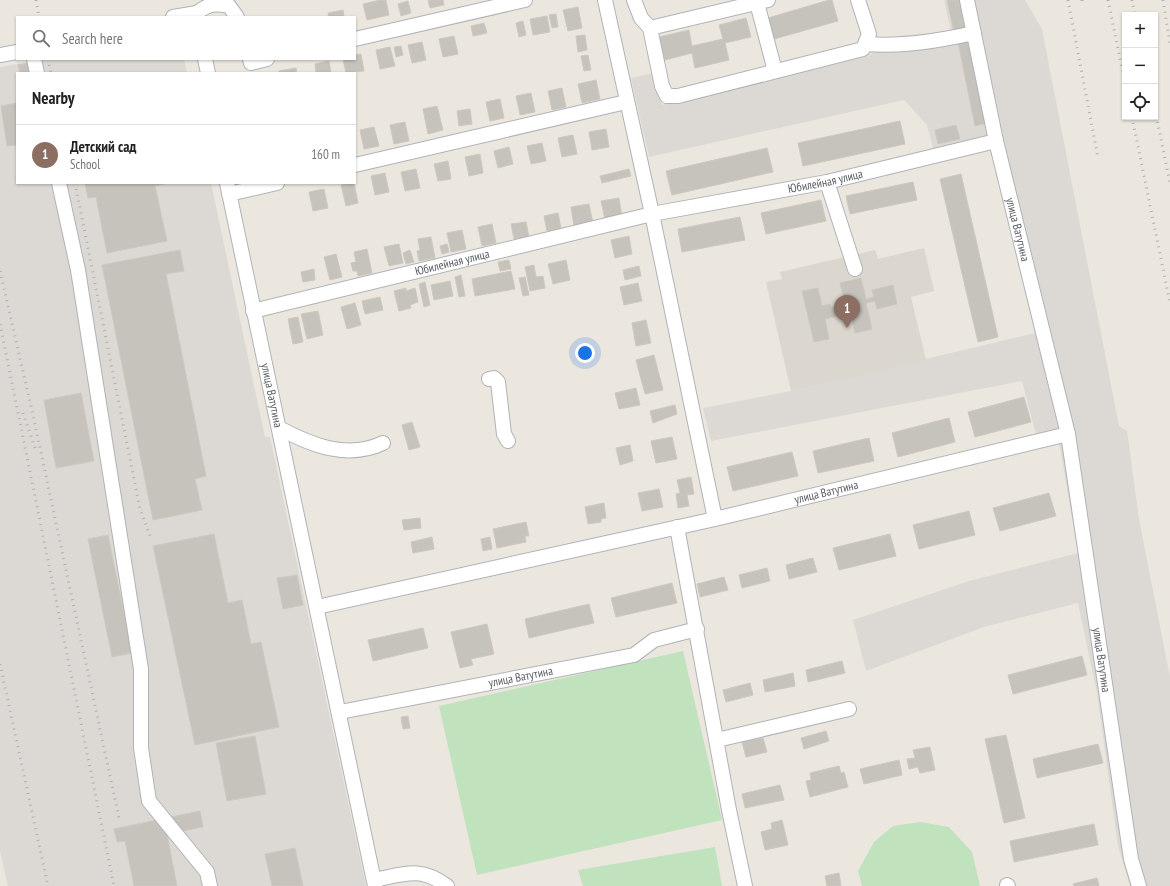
<!DOCTYPE html>
<meta charset="utf-8">
<style>
body{margin:0;font-family:"PT Sans Narrow",sans-serif;background:#f2f2f2;color:#222}
.controls{position:absolute;right:12px;top:12px;display:grid;overflow:hidden;border-radius:0px;box-shadow:0 1px 3px #0004}
.controls button{width:36px;height:36px;display:grid;place-items:center;padding:0;border:0;border-bottom:1px solid #e0e0e0;background:#fff;color:#222;font:20px sans-serif}
.you{position:absolute;left:585px;top:353px;width:14px;height:14px;margin:-10px;border:3px solid #fff;border-radius:50%;background:#1a73e8;box-shadow:0 0 0 6px #1a73e833}
.badge{display:grid;place-items:center;width:26px;height:26px;border-radius:50%;background:#e22f32;color:#fff;font-size:13px;font-weight:700}
.pin{position:absolute;translate:-50% -33px;filter:drop-shadow(0 1px 2px #0008)}
.pin::after{content:'';position:absolute;top:21px;width:14px;height:12px;background:inherit;clip-path:polygon(0 0,100% 0,50% 100%)}
.list{margin:0;padding:0;list-style:none}
h2{display:flex;justify-content:space-between;align-items:center;height:52px;margin:0;padding:0 16px;font-size:17px}
h2 small{font-size:13px;font-weight:400;color:#767676}
.list li{display:grid;grid-template-columns:26px 1fr auto;gap:12px;align-items:center;box-sizing:border-box;height:60px;padding:0 16px;border-top:1px solid #e0e0e0}
.list b{display:block;font-size:15px;white-space:nowrap}
.list p{margin:0;font-size:13px;white-space:nowrap;color:#767676}
.list em{font-size:13px;font-style:normal;color:#767676}
.icon{flex:none;width:22px;height:22px;fill:none;stroke:currentColor;stroke-width:2;stroke-linecap:round;stroke-linejoin:round}
.map{position:relative;flex:none;width:1170px;height:886px;overflow:hidden}
.search{position:absolute;background:#fff;box-shadow:0 1px 3px #0004;left:16px;top:16px;width:340px;height:44px;display:flex;align-items:center;gap:10px;box-sizing:border-box;padding:0 14px;border-radius:0px;color:#767676;font-size:15px}
.panel{position:absolute;background:#fff;box-shadow:0 1px 3px #0004;left:16px;top:72px;width:340px;height:112px;border-radius:0px}
.map>svg:first-child{display:block}
</style>
<div class="map">
<svg width="1170" height="886" viewBox="0 0 1170 886">
<rect width="100%" height="100%" fill="#ebe7df"/>
<path fill="#dcd9d4" d="M944 0H1025L1042 29 1119 426 1127 431 1139 519 1170 677V886H1130L1118 846 1097 693 1078 603 984 627 866 671 853 620 969 581 1078 553 1059 442 1039 446 1022 381 711 441 703 408 791 391 1035 333 990 139 934 152 927 125 904 100 649 157 631 78 653 73 662 105 870 56 880 38 951 31Z
M45 59H184L187 73H17V183H211L265 437H270L366 886H8L0 851V67Z"/>
<path fill="#dbd6ce" d="M924 248 934 291 911 297 926 360 791 391 766 282 782 279 780 272 875 250 878 259Z"/>
<path fill="#c0e2bc" d="M683 651 722 820 477 875 439 706Z
M920 822 949 827 972 852 980 886H862L858 871 874 842 893 826Z
M715 847 722 886H583L578 870Z"/>
<path fill="#c6c2bc" stroke="#cfc8be" d="M380 0H386L389 15 367 20 363 4Z
M428 0H443L444 5 430 8Z
M829 0H832L838 21 774 39 768 18Z
M947 0H962L969 32 955 36Z
M408 1 411 13 401 16 398 4Z
M578 7 582 28 568 31 563 10Z
M343 10 344 17H329L328 13Z
M556 14 558 27 552 28 549 15Z
M547 16 550 32 533 35 530 19Z
M746 18 751 37 725 43 729 60 695 68 692 53 665 60 659 37 689 30 692 46 723 39 719 25Z
M523 21 526 35 519 37 516 23Z
M484 23 487 33 473 36 471 26Z
M585 35 587 50 578 52 576 36Z
M454 36 458 54 443 57 439 39Z
M970 40 987 123 975 126 958 42Z
M422 42 426 60 412 63 408 45Z
M401 46 403 55 396 57 394 47Z
M390 47 395 66 380 69 376 50Z
M361 54 364 71 346 73 343 59H355V55Z
M588 55 591 70 584 71 581 56Z
M329 61 331 73H316L315 64Z
M30 63 33 73H20L18 65Z
M296 68 297 73H279V71Z
M596 80 600 99 582 103 578 84Z
M562 88 566 107 552 110 548 91Z
M531 93 535 112 520 115 516 96Z
M500 99 504 118 490 121 486 102Z
M17 103V145L7 146 1 106Z
M437 106 443 130 428 134 423 109Z
M470 109 472 124 459 126 457 111Z
M900 121 905 144 803 166 798 143Z
M405 122 409 141 394 144 390 125Z
M956 125 960 139 938 144 935 130Z
M374 127 379 146 364 149 360 130Z
M606 129 609 147 592 150 589 132Z
M573 135 577 154 562 157 558 138Z
M542 143 546 161 531 164 527 146Z
M509 147 513 164 498 168 494 151Z
M767 148 773 172 672 195 666 171Z
M480 154 483 173 469 176 465 157Z
M448 161 451 179 438 181 434 164Z
M416 169 420 188 405 191 401 172Z
M629 169 631 176 602 183 600 176Z
M385 173 389 192 375 195 371 176Z
M961 174 998 337 978 342 940 179Z
M913 182 917 200 850 214 846 196Z
M85 183H168L155 186 167 241 107 253 96 197 88 198Z
M354 183 358 203 346 206 341 185Z
M324 189 328 208 313 211 309 192Z
M619 198 622 217 605 220 601 201Z
M821 200 826 221 766 234 761 213Z
M589 204 593 223 574 226 571 207Z
M558 213 561 228 547 231 544 216Z
M740 217 745 240 682 252 678 229Z
M526 222 529 237 514 239 511 224Z
M492 224 496 243 482 246 478 227Z
M462 230 466 249 451 252 447 233Z
M629 236 632 254 615 258 611 240Z
M431 237 435 258 419 261 417 251 420 250 418 239Z
M399 244 403 263 389 266 384 247Z
M447 244 449 252 442 254 440 246Z
M367 249 372 273 358 276 357 271H353L351 263 356 262 354 252Z
M180 250 184 271 166 274 206 476 195 479 202 510 153 520 102 265Z
M410 250 414 262 406 264 403 253Z
M336 254 342 277 330 280 324 257Z
M509 260 511 269 500 271 498 262Z
M566 260 570 280 553 284 548 264Z
M534 265 536 277 543 276 545 288 530 291 525 267Z
M639 266 641 276 625 280 623 270Z
M314 269 315 280 303 282 301 272Z
M511 271 515 289 475 296 472 279Z
M461 275 465 296 459 297 455 277Z
M525 277 529 295 523 296 519 278Z
M861 278 866 299 874 297 872 290 893 285 897 304 877 309 875 301 866 303 872 329 855 333 850 313 825 319 829 339 814 342 802 291 818 288 822 306 830 304 831 307 845 304 840 283Z
M450 281 453 296 434 300 431 285Z
M425 282 430 305 424 307 419 284Z
M638 283 642 301 624 305 620 287Z
M406 288V291L415 288 418 302 410 305 411 308 399 311 394 291Z
M380 297 383 310 365 314 362 301Z
M355 303 361 325 347 329 341 307Z
M318 311 323 335 307 339 301 314Z
M298 317 303 342 293 344 288 319Z
M646 320 651 343 636 346 632 323Z
M654 355 663 390 645 394 636 360Z
M636 388 640 405 619 409 615 393Z
M81 393 94 461 56 468 44 400Z
M1024 397 1031 422 975 437 968 412Z
M675 405 677 414 653 423 650 411Z
M949 418 955 442 898 457 892 433Z
M412 422 420 447 409 450 402 425Z
M672 437 677 459 656 463 651 441Z
M869 438 874 461 818 473 813 451Z
M630 445 633 461 620 465 616 448Z
M792 452 798 476 733 491 727 467Z
M691 477 694 494 687 495 689 506 678 508 676 494 680 493 677 480Z
M659 489 663 507 642 511 638 493Z
M1049 493 1056 516 1000 531 993 508Z
M604 503 606 518 601 519V522L588 524 585 507Z
M969 511 975 535 919 549 913 525Z
M420 518 421 528 404 530 402 520Z
M526 522 529 536H525L526 542 497 548 493 529Z
M214 534 228 603 242 600 251 644 261 642 279 727 195 745 153 546Z
M890 534 896 556 839 570 833 548Z
M108 535 132 653 112 657 88 539Z
M432 537 434 549 413 553 411 542Z
M490 537 492 549 483 551 481 539Z
M813 558 817 572 789 579 786 565Z
M767 568 770 581 742 588 739 575Z
M297 575 303 605 283 609 277 578Z
M724 577 728 590 700 597 697 584Z
M672 583 677 603 616 617 611 598Z
M589 604 594 623 529 638 525 619Z
M487 624 494 654 471 659 473 665 460 668 451 632Z
M423 628 428 648 373 661 368 640Z
M1082 656 1087 675 1013 694 1008 675Z
M842 661 845 673 808 682 806 670Z
M793 673 795 686 765 692 763 680Z
M750 683 753 695 726 702 723 690Z
M408 716 410 728 403 729 401 717Z
M826 731 829 741 804 749 801 738Z
M1006 735 1025 818 1004 823 985 739Z
M255 736 266 794 227 801 216 743Z
M763 738 767 752 746 757 742 742Z
M1098 744 1103 763 1037 778 1033 759Z
M930 747 935 770 920 773 918 767 909 769 907 759 915 758 913 750Z
M899 760 902 775 864 784 860 769Z
M839 766 841 773 844 772 848 787 810 797 806 781 811 780 810 773Z
M780 785 784 800 745 808 742 794Z
M200 811 203 827 167 834 177 886H134L125 841 117 842 114 829Z
M782 820 788 845 765 850 761 832 772 829 771 823Z
M1094 824 1098 845 1014 862 1010 841Z
M295 848 303 886H272L265 854Z
M839 873 841 886H827L825 876Z
M1097 878 1099 886H1074L1073 884Z"/>
<g fill="none" stroke-linecap="round" stroke-linejoin="round">
<g stroke="#b0b3b7" stroke-width="16">
<g id="minor">
<path d="M605 0 652 214 715 519"/>
<path d="M634 0 641 18 650 28 662 86 667 96H678L863 49 869 34 858 0"/>
<path id="s1" d="M967 0 996 141 1068 434 1131 859 1139 886"/>
<path d="M757 3 775 71"/>
<path d="M197 13C208 4 215 3 229 6L237 17"/>
<path d="M173 17 197 13"/>
<path d="M650 28 768 0"/>
<path d="M355 39 525 0"/>
<path d="M866 44C902 47 938 41 974 33"/>
<path d="M0 55 17 52"/>
<path d="M34 59 37 73"/>
<path d="M205 59 208 73"/>
<path d="M250 59 251 63 267 59"/>
<path d="M355 165 626 102"/>
<path d="M827 182 855 269"/>
<path d="M59 183 78 270 141 669V748L149 801 207 872 210 886"/>
<path id="s2" d="M227 183 375 886"/>
<path d="M229 194 277 183"/>
<path id="s3" d="M253 311 652 214 827 182 996 141"/>
<path d="M489 379 494 378 498 382 504 434 508 441"/>
<path d="M279 428C311 445 347 460 383 443"/>
<path d="M677 527 729 810 745 886"/>
<path id="s4" d="M317 607 715 519 1068 434"/>
<path id="s5" d="M340 712 634 655 654 640 697 629"/>
<path d="M717 740 849 709"/>
<path d="M374 880C405 874 420 866 447 886"/>
<path d="M1007 885 1008 886"/>
</g>
</g>
<use href="#minor" stroke="#fff" stroke-width="14"/>
<path stroke="#afb0b0" stroke-width="3" stroke-dasharray="1 5" stroke-linecap="butt" d="M36 0 39 17
M1068 0 1098 158
M1082 0V2
M1108 0 1125 83
M1132 0 1135 15
M1163 0 1170 44
M48 59 51 73
M1155 110 1170 183
M1132 117 1170 303
M75 183 140 509 150 536
M0 271 33 415 119 818
M0 324 114 886
M23 413 36 451
M0 664 48 886"/>
</g>
<g text-anchor="middle" stroke-width="3" stroke-linejoin="round" paint-order="stroke">
<g font-size="12" fill="#585d60" stroke="#fff">
<text dy="4" stroke="none"><textPath href="#s3" startOffset="587">Юбилейная улица</textPath></text>
<text dy="4" stroke="none"><textPath href="#s1" startOffset="235">улица Ватутина</textPath></text>
<text dy="4" stroke="none"><textPath href="#s3" startOffset="205">Юбилейная улица</textPath></text>
<text dy="4" stroke="none"><textPath href="#s2" startOffset="217">улица Ватутина</textPath></text>
<text dy="4" stroke="none"><textPath href="#s4" startOffset="522">улица Ватутина</textPath></text>
<text dy="4" stroke="none"><textPath href="#s1" startOffset="674">улица Ватутина</textPath></text>
<text dy="4" stroke="none"><textPath href="#s5" startOffset="184">улица Ватутина</textPath></text>
</g>
</g>
</svg>
<div class="controls">
<button>+</button>
<button>−</button>
<button><svg class="icon" aria-label="locate" viewBox="0 0 24 24"><circle cx="12" cy="12" r="6"/><path d="M12 2v4M12 18v4M2 12h4M18 12h4"/></svg></button>
</div>
<div class="you"></div>
<div class="pin badge" style="left:847px;top:328px;background:#8d6e63">1</div>
<div class="search"><svg class="icon" aria-label="search" viewBox="0 0 24 24"><circle cx="10" cy="10" r="6"/><path d="M15 15l6 6"/></svg>Search here</div>
<section class="panel">
<h2>Nearby<small></small></h2>
<ul class="list">
<li><span class="badge" style="background:#8d6e63">1</span><div><b>Детский сад</b><p>School</p></div><em>160 m</em></li>
</ul>
</section>
</div>
